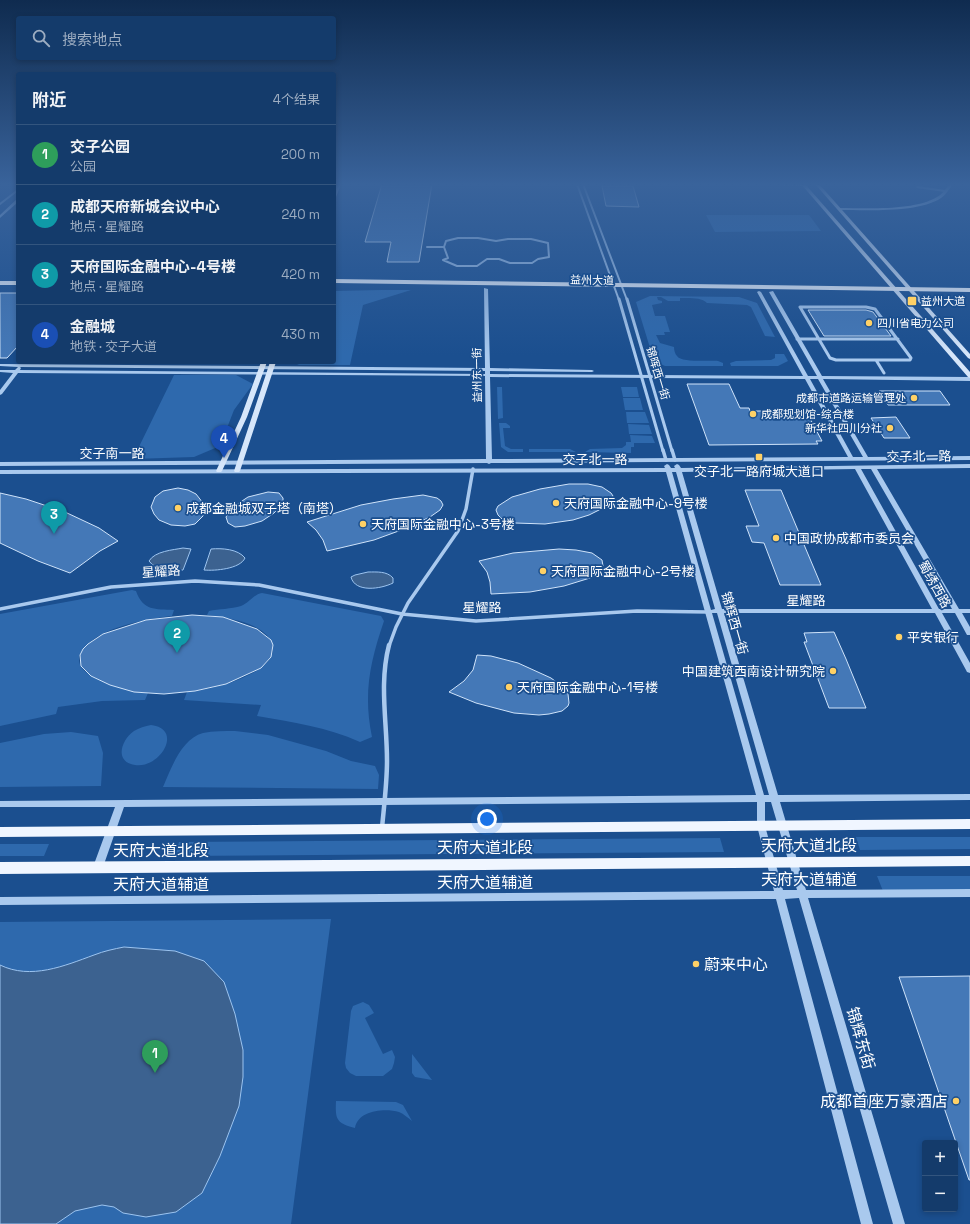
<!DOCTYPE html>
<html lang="zh">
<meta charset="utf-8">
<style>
body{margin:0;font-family:"Space Grotesk","Noto Sans SC",sans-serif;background:#214673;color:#f1f3f6}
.controls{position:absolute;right:12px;bottom:12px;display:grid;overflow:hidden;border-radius:4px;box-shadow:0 2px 6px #0003}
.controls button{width:36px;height:36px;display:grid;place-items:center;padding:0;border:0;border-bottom:1px solid #33557e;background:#143b6b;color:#f1f3f6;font:20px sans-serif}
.you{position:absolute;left:487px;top:819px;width:14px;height:14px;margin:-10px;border:3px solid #fff;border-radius:50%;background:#1a73e8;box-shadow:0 0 0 6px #1a73e833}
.badge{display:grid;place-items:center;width:26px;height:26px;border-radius:50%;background:#8c9099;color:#fff;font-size:13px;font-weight:700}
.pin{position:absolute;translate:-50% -33px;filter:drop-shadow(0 1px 2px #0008)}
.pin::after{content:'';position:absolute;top:21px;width:14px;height:12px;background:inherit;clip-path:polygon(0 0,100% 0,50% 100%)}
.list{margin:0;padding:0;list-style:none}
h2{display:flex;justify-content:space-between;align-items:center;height:52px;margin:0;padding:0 16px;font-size:17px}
h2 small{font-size:13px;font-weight:400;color:#9dadc1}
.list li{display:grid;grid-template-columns:26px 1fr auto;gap:12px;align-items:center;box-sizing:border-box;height:60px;padding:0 16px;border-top:1px solid #33557e}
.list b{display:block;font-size:15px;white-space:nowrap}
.list p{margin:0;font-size:13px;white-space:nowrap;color:#9dadc1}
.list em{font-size:13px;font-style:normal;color:#9dadc1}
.icon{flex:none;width:22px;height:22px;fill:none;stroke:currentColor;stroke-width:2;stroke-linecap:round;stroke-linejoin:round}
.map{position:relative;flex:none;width:970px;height:1224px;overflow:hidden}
.search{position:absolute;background:#143b6b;box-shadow:0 2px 6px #0003;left:16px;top:16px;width:320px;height:44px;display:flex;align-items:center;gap:10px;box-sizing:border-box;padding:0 14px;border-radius:4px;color:#9dadc1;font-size:15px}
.panel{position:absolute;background:#143b6b;box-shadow:0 2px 6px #0003;left:16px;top:72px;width:320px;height:292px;border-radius:4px}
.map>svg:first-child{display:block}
</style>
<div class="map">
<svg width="970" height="1224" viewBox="0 0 970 1224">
<rect width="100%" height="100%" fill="#1b4f8f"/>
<path fill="#2e69ad" d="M706 215H809L821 231 715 232Z
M381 290H411L363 305 350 365H299L293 362H334V291Z
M650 296 739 297 757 303 775 337 765 336 751 307 747 305 707 303C701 297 689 298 680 298V301H668L661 297H657L658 300 662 301V303L652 305 655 316H665L670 332H664L665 335H656L660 343 674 347C674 350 675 354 677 356 681 363 710 360 718 361L723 363V366H665L654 361 636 302Z
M775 354H784L788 361 778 366H731L730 363 736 361 771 360 775 358Z
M174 375H236L253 384 234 410 220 446 194 457 133 459Z
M497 387H502L503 418 498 419Z
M621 387H637L639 397H623Z
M623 398H640L643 410H625Z
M626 412H645L649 423H627Z
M499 423H506L510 426V428H503L505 446 511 449H523V452H508L501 447Z
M628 424 649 425 652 434H629Z
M630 435 652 436 655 443H634V447H631V453L585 452 590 449 622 448 626 445V442H631Z
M529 449H570L576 452H529Z
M132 590 136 591C143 611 155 609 174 610L172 616C147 619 108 626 89 643 52 675 128 691 148 693L145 700 102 701 58 707 56 714 0 726V614Z
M262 593 381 616 384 621C370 662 363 694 372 737L360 742C327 727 292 722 257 716L261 705 184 700 187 692C210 690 259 678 271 657 273 653 273 649 273 645 264 622 228 618 207 615L209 611C219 609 231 609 241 606 249 603 254 594 262 593Z
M151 725C184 729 160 769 135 765 114 762 121 740 134 731 139 728 145 726 151 725Z
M235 731 268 735 326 751 351 761 375 766 379 775 378 789 163 787C171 769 181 739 203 733 213 731 225 731 235 731Z
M71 732 98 736 103 753 101 786 0 787V743L44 734Z
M856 837H970V849L860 850Z
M720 838 724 852 175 856 179 842Z
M0 844H49L44 856H0Z
M877 876H970V891H883Z
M331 919 291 1224H0V922Z
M363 1002 369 1005 374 1013 365 1018 383 1054 392 1050 395 1057 394 1063 392 1069 383 1076H356L350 1073 346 1068 345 1063 351 1011 353 1006Z
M412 1054 432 1080 415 1077 412 1073Z
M336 1101 396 1102 403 1105 412 1121C408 1118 404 1114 399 1112 385 1108 358 1110 355 1128 337 1123 335 1120 336 1101Z"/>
<path fill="#3c6290" stroke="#9cc4f0" d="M183 548 191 549 183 570C173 571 156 571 149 561 155 551 173 550 183 548Z
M211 549C222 548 238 549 245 558 240 569 215 571 204 570Z
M368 572C377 572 387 571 393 578V583C381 589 355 593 351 577L355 575Z
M124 947 175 951 204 961 224 982 235 1014 243 1050V1077L239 1106 220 1156 202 1193 176 1212 146 1217 123 1213 114 1207 102 1205 75 1211 56 1224H0V965C31 980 64 966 94 955 104 951 114 949 124 947Z"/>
<path fill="#4478b7" stroke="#cfe3fa" d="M382 184H432L419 262H387L391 242H365Z
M602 186H633L639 207 606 206Z
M0 293H18V346L7 358H0Z
M808 310H866L873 312 891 336H824Z
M687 384H729L740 408H749L750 411H806L822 441H816L818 444 709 445Z
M879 391H940L950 405H888Z
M896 417 910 438H884L871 418Z
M569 484H588L602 487 611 493 613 496 612 500 601 509 589 515 573 520 545 524 515 523 502 519 498 515 496 510 498 506 512 497 540 489Z
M178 488 188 490 196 494 203 503 204 509 203 516 195 524 185 526 171 525 159 520 154 514 151 507 155 497 163 491Z
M745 490H781L821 585H780L764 543 752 542 746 526H759Z
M268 492 279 493 283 498V504L274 513 262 521 245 526 235 527 228 523 226 517 233 507 248 497Z
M0 493 26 499 65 512 99 528 118 541 100 551 70 573 38 561 0 543Z
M423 495 437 498 441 501 443 505 440 510 430 517 404 529 374 540 340 548 327 551 323 540 316 530 307 522 361 505 393 499Z
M559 549 576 550 592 553 602 560 603 566 596 574 590 578 564 586 530 592 491 594 490 582 487 572 479 561 513 553Z
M192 615 223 617 257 629 271 640 273 645 271 657 261 668 226 684 195 691 164 694 134 692 110 685 91 676 81 666 80 655 83 649 88 644 103 634 146 620Z
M834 632 846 659 866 708H829L804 642H807L804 633Z
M477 655 491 656 518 663 551 678 559 684 568 694 569 703 568 706 562 711 549 714 539 715 514 713 476 703 449 692 464 681 473 670Z
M970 976V1180H969L899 977Z"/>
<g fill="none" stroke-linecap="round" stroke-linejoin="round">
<path stroke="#a9c9ee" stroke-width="2" d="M577 184 619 300
M583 184 627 300
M750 184 804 185
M917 187 945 191
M0 204 18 190
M458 238H478L496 241 508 239H531L548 243 549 257 538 259 532 263H510L499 259H487L477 266H457L443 260 448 258 444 247 446 241Z
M427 247H444"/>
<path stroke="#a9c9ee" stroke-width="3" d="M619 299 663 451
M627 299 672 451
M800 307H866L875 309 911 358 910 360H836L830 358Z
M797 339H898
M876 360 884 373"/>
<path stroke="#a9c9ee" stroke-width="3.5" d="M663 450 666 460
M672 450 675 460
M0 609 111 587 195 581 259 585 402 614 476 621 637 611 708 612
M389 646 396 627 408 603 458 531 466 509 473 469"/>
<path stroke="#a9c9ee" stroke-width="4.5" d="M382 828C384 806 387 783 387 761 387 721 379 684 389 645"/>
<path fill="#a9c9ee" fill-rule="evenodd" d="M950 184H953C949 189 946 195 941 198 919 213 867 210 840 210L838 209 840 208C867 208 914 211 937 197 943 194 946 188 950 184Z
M17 199H18V202L0 218V215Z
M484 288 488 289 490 368 592 370 594 371 592 372 490 371V374L803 376 757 292 759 291 761 292 808 376H817L769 292 773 291 822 376 970 377V381L823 379 868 457 970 456V460L491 463 489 464 487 463 0 466V462L486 459 485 376 18 373 2 394 0 395V390L13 373 0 372V370H15L18 367 0 366V364L485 368ZM20 367 485 371V374L20 370 21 368ZM490 377 805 379 848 457 492 459ZM810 379H818L863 457H853Z
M667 464 669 465 671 468H675L674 466 677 464 679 465 681 468 970 464V468L877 469 959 609H970V613H962L970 627V635H967L955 613H942L970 663V673L967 672 966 670 935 613H724L778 795 970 794V800L780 802 806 890 970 889V897L808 898 905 1224H893L799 898 785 899 873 1224H861L776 899 0 905V897L774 891 757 826V802L124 807 103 867 101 870 98 871 95 870 93 867 115 807H0V801L756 795 666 472 0 474V470L665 468 664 466ZM855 469 932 609H722L682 472ZM861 469H871L952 609H939ZM672 472H676L715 609 711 610ZM712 613H717L769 795H764ZM765 802H771L797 890H783L765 826Z"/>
<path fill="#d6e6fa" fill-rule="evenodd" d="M337 184H341L336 197 334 198V192Z
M801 184H805L970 372V378L968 377Z
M815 184H819L970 354V359L968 358Z
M261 362H267L247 417 222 471 221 472H217L216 471 241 417Z
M270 362H276L240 471 239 472H235L234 471Z"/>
<path fill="#f0f6ff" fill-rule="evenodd" d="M334 279 970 288V292L334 283Z
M0 281H18V285H0Z
M970 819V829L0 837V827Z
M970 856V866L0 874V862Z"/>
</g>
<linearGradient id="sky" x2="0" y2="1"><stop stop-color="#0f2b4f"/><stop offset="0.52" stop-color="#39639b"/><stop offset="1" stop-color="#39639b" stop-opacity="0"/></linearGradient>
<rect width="970" height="355" fill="url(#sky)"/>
<g fill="#ffd166" stroke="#1b4f8f" stroke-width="1.5">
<rect x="907" y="296" width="10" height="10" rx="2"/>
<circle cx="869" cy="323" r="4"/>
<circle cx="914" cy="398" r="4"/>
<circle cx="753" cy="414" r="4"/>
<circle cx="890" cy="428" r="4"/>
<rect x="755" y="453" width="8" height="8" rx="2"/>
<circle cx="556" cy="503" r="4"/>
<circle cx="178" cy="508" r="4"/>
<circle cx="363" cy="524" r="4"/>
<circle cx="776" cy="538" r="4"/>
<circle cx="543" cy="571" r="4"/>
<circle cx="899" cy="637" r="4"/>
<circle cx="833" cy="671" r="4"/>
<circle cx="509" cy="687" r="4"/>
<circle cx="696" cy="964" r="4"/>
<circle cx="956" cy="1101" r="4"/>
</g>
<g text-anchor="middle" stroke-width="3.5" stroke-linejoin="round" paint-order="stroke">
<g font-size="11" fill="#fff" stroke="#1b4f8f">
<text transform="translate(592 280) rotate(1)" y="4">益州大道</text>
<text transform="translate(658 373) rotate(73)" y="4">锦晖西一街</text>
<text transform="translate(477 375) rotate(-91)" y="4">益州东一街</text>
</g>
<g font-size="11" fill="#fff" stroke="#1b4f8f" text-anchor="start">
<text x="921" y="305">益州大道</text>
<text x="877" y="327">四川省电力公司</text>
<text x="906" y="402" text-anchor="end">成都市道路运输管理处</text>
<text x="761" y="418">成都规划馆-综合楼</text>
<text x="882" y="432" text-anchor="end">新华社四川分社</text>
</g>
<g font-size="13" fill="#fff" stroke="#1b4f8f">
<text x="112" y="458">交子南一路</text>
<text transform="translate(919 456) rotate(-1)" y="5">交子北一路</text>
<text x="595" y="464">交子北一路</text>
<text transform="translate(161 571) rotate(-4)" y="5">星耀路</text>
<text transform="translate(935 584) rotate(61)" y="5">蜀绣西路</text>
<text x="806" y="605">星耀路</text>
<text x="482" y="612">星耀路</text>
<text transform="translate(735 623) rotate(74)" y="5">锦辉西一街</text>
</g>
<g font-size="13" fill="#fff" stroke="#1b4f8f" text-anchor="start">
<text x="759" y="476" text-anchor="middle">交子北一路府城大道口</text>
<text x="564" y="508">天府国际金融中心-9号楼</text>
<text x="186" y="513">成都金融城双子塔（南塔）</text>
<text x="371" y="529">天府国际金融中心-3号楼</text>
<text x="784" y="543">中国政协成都市委员会</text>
<text x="551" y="576">天府国际金融中心-2号楼</text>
<text x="907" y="642">平安银行</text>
<text x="825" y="676" text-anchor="end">中国建筑西南设计研究院</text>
<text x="517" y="692">天府国际金融中心-1号楼</text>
</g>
<g font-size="16" fill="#fff" stroke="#1b4f8f">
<text x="809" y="851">天府大道北段</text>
<text x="485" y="853">天府大道北段</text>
<text x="161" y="856">天府大道北段</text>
<text x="809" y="885">天府大道辅道</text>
<text x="485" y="888">天府大道辅道</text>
<text x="161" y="890">天府大道辅道</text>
<text transform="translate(861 1038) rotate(74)" y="6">锦辉东街</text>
</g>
<g font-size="16" fill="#fff" stroke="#1b4f8f" text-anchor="start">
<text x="704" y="970">蔚来中心</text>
<text x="948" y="1107" text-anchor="end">成都首座万豪酒店</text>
</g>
</g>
</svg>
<div class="controls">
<button>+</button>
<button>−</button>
</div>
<div class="you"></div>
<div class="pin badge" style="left:155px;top:1073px;background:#2e9e5b">1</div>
<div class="pin badge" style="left:177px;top:653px;background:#0f9aa8">2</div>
<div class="pin badge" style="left:54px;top:534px;background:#0f9aa8">3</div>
<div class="pin badge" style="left:224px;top:458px;background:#1a4fb4">4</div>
<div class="search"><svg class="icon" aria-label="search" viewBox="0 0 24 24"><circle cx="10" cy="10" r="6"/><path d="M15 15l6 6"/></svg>搜索地点</div>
<section class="panel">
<h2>附近<small>4个结果</small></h2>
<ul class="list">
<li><span class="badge" style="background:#2e9e5b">1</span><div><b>交子公园</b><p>公园</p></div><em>200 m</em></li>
<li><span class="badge" style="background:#0f9aa8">2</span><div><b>成都天府新城会议中心</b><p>地点 · 星耀路</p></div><em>240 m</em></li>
<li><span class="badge" style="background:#0f9aa8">3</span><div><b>天府国际金融中心-4号楼</b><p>地点 · 星耀路</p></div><em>420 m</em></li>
<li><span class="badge" style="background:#1a4fb4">4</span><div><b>金融城</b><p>地铁 · 交子大道</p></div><em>430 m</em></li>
</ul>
</section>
</div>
